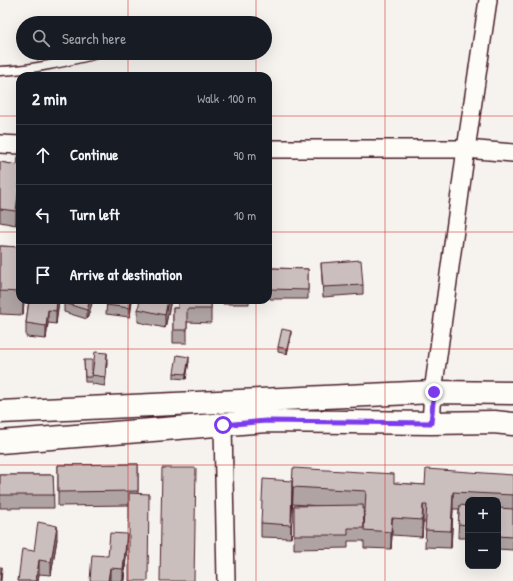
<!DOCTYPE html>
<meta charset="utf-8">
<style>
body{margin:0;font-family:"Patrick Hand",sans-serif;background:#20242c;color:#f1f3f6}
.controls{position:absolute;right:12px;bottom:12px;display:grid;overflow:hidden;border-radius:8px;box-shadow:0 4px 16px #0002}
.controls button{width:36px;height:36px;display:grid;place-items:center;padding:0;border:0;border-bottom:1px solid #363941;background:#171b24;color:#f1f3f6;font:20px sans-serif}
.stop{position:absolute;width:12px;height:12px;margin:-9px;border:3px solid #7c3aed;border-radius:50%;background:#fff}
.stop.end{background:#7c3aed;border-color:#fff;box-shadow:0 1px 4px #0008}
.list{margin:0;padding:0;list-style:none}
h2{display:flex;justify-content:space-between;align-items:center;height:52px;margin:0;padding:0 16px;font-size:17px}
h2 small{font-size:13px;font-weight:400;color:#9ea1a6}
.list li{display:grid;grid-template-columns:26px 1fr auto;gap:12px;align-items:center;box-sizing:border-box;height:60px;padding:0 16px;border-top:1px solid #363941}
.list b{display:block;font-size:15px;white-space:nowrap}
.list em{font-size:13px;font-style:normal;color:#9ea1a6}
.icon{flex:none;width:22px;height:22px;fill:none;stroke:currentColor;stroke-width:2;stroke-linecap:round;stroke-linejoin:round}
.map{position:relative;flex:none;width:513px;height:581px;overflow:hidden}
.search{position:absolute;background:#171b24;box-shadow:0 4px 16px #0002;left:16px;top:16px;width:256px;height:44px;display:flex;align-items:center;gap:10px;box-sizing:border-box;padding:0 14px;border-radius:22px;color:#9ea1a6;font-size:15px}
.panel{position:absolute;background:#171b24;box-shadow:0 4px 16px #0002;left:16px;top:72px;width:256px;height:232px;border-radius:12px}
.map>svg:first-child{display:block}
</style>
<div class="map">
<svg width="513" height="581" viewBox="0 0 513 581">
<rect width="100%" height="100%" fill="#f6f3ef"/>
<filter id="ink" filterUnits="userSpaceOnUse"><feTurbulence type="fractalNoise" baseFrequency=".025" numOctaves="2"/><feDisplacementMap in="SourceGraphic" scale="8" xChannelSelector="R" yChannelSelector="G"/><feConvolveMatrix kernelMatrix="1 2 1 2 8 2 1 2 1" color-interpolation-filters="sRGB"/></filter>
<g filter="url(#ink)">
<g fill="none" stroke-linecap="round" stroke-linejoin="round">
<g stroke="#4a1f2b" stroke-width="11">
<path id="service" d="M0 71C34 70 69 61 101 53"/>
</g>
<g stroke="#4a1f2b" stroke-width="20">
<path id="minor" d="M0 144 20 145
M268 149H466L513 153
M431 423 433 392 466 149 488 0
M223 425 226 581"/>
</g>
<g stroke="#4a1f2b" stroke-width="25">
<path id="secondary" d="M0 412 433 392 513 393
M0 442 266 421 431 423 494 422 513 424"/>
</g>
<use href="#service" stroke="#fdfcf7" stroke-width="8"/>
<use href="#minor" stroke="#fdfcf7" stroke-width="17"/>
<use href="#secondary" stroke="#fdfcf7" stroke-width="22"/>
</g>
<path fill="#afa4a3" stroke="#4a1f2b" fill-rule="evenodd" d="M20 147V191L16 225 0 222V162L17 165Z
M0 246 20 247V300H24L23 315 0 314Z
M321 263 363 285V294L323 297Z
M271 268 308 269V299H270Z
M29 300H59L56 324 48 323 46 339 26 337V323Z
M65 300H93L87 319 64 312V303Z
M107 300H132L130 317 106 314Z
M171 300 165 328 138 322V309Z
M211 300V323L187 322V343H173V308H178Z
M223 300H249V304H223Z
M291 336 287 354 278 352V347Z
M84 360 92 373 107 362 105 386 92 384V382H85Z
M189 361 186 379 174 378V373Z
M138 464V493L129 505 58 506V465Z
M0 475H53L54 508H0Z
M513 475V550L498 549V500H468V538H458L459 509H453L451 548 425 547 426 522H423L422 537 392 535 391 549 364 548V541H348V548L294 549V506H320L292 504 291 538 261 537V523L292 481 394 483 425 485ZM363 508 365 509 364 527Z
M57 539 51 575 39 574 38 581H18L34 551Z
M127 548 124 581H90L108 556Z"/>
<path fill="#8e8685" stroke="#4a1f2b" d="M20 178V191L16 225V211Z
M23 300H24L23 315Z
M57 300H59L56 324V311Z
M90 300H93L87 319V310Z
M131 300H132L130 317V308Z
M168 300H171L165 328V315Z
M48 310V323L46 339V326Z
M291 331V336L287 354V349Z
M107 353V362L105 386V377Z
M189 357V361L186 379V374Z
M293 481V494L291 538V525Z
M453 492V509L451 548V531Z
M423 505V522L422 537V520Z
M392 518V535L391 549V532Z
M57 526V539L51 575V562Z
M127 534V548L123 581V569Z
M39 560V574L38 581H36Z
M2 567 1 581H0Z
M110 568V581H108Z"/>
<path fill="#cbbfbe" stroke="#4a1f2b" d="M20 147V178L16 211 0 209V162L17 165Z
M0 246 20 247V292L0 291Z
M361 260 363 285 323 287 321 263Z
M271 268 308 269V290L270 289Z
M29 300H57L56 311 48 310 46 326 26 323Z
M65 300H90L87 310 64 303Z
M107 300H131L130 308 106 305Z
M140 300H168L165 315 138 309Z
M178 300H211V309H187V330H173V308H178Z
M282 329 291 331 287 349 278 347Z
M95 352 107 353 105 377 92 375Z
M177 355 189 357 186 374 174 373Z
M84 360H92V377H85Z
M138 464V491L58 492V465Z
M162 468H196L194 581H160Z
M293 468 394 474V483L425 485 426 469 513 475V495L453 492 451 531 425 530 427 505H423L422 520 392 518 391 532 364 530 366 491 292 487Z
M0 475H53L54 495H0Z
M263 479 292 481 291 525 261 523Z
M129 493 149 494 148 581H129Z
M363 505 364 528H348V535H294V506Z
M460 505 468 506V525L458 524Z
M498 508 513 509V537L498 536 499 526H498Z
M38 522 57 526 51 562 39 560 36 581H18L22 549 34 551Z
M110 533 127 534 123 569 110 568 108 581H90L92 555 108 556Z
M0 567H2L0 581Z"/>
</g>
<g fill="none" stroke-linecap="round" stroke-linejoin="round" filter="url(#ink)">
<path stroke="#7c3aed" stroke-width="5" d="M223 425 266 421 431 423 434 392"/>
</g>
<path fill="none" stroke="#d62828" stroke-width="1" stroke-opacity="0.55" d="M128 0V23M256 0V23M385 0V581M128 53V76M256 53V76M0 116H20M268 116H513M0 232H20M268 232H513M128 300V581M256 300V581M0 349H513M0 465H513"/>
</svg>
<div class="controls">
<button>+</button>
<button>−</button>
</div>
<div class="stop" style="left:223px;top:425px"></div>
<div class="stop end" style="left:434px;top:392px"></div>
<div class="search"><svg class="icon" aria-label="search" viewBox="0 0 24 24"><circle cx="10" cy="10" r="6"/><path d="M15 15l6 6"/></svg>Search here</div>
<section class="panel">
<h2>2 min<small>Walk · 100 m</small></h2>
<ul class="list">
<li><svg class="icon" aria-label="ahead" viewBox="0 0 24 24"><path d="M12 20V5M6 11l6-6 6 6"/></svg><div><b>Continue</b></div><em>90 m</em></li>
<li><svg class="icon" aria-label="left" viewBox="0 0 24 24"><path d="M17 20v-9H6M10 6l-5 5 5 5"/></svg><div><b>Turn left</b></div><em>10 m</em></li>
<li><svg class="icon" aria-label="arrive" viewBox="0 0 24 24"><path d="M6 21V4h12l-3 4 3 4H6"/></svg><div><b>Arrive at destination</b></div></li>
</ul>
</section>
</div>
